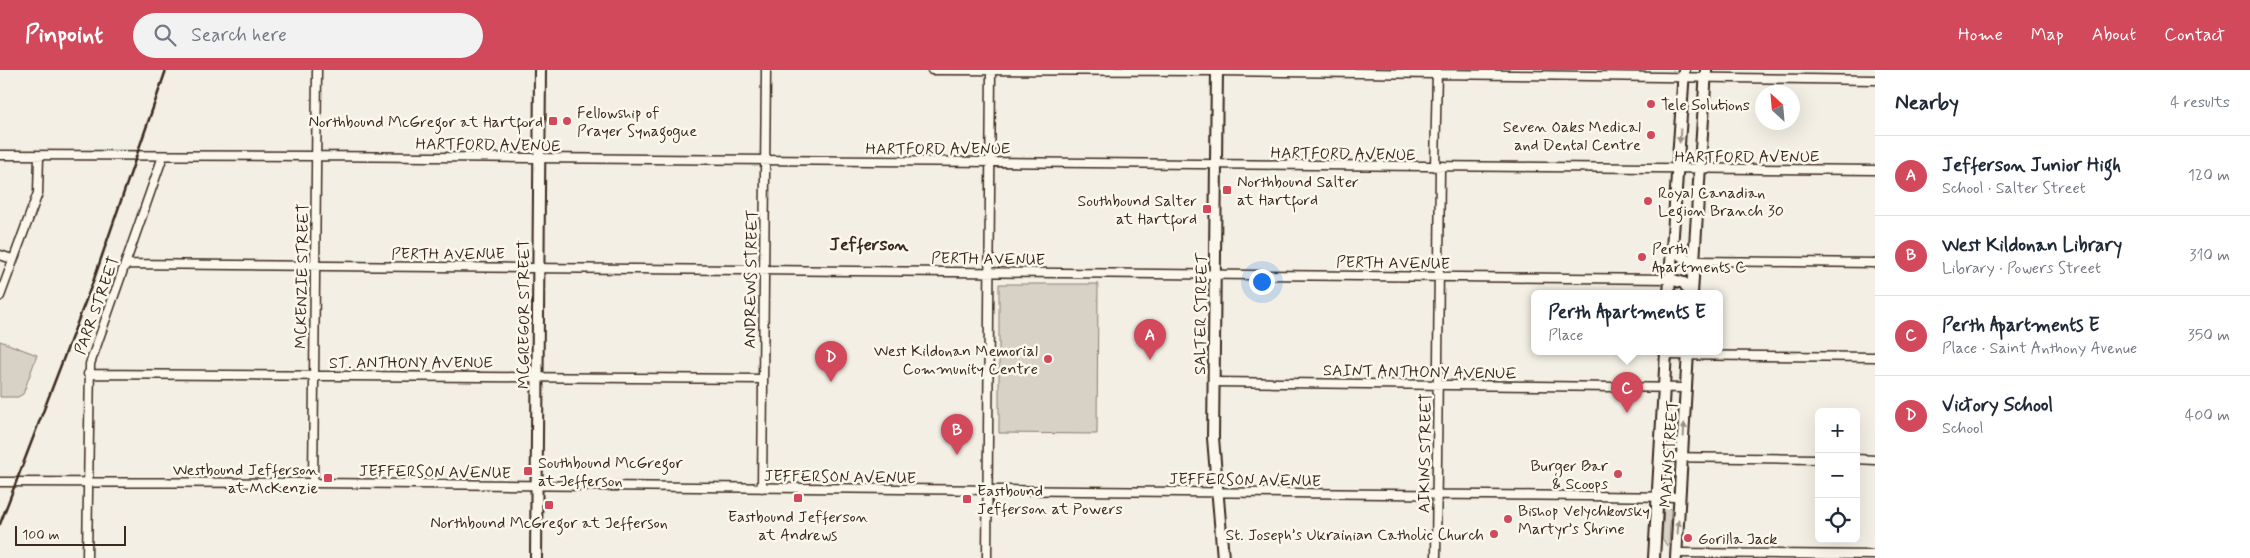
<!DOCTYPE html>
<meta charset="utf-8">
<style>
body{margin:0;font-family:Mynerve,sans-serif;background:#f2f2f3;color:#1f2937}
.controls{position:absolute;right:15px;bottom:15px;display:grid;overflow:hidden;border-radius:8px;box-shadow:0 5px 20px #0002}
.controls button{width:45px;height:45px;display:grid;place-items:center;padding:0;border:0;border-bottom:1px solid #e0e1e3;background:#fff;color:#1f2937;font:25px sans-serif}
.compass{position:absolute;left:1755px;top:15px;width:45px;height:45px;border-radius:50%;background:#fff;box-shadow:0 5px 20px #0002;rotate:334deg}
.scale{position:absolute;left:15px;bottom:12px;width:111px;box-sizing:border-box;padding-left:5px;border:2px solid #3b2a1e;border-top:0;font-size:14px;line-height:18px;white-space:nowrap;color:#3b2a1e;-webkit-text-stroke:4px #fbf7ec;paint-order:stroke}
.you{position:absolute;left:1261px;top:211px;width:18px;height:18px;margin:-12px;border:4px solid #fff;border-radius:50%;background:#1a73e8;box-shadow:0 0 0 8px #1a73e833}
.badge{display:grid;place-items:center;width:32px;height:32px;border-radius:50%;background:#d1495b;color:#fff;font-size:16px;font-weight:700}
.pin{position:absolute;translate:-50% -41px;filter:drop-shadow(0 1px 2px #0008)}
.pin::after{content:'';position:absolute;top:26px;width:18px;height:15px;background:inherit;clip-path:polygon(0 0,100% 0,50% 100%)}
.popup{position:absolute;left:1531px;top:220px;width:192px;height:65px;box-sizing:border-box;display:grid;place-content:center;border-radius:8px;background:#fff;filter:drop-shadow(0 1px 4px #0005);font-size:16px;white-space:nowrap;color:#747a83}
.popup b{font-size:19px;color:#1f2937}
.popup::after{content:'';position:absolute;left:50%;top:100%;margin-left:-10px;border:10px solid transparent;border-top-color:#fff}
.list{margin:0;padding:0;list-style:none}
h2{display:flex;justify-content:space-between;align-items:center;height:65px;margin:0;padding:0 20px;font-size:21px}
h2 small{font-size:16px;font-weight:400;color:#747a83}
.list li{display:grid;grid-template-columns:32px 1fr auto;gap:15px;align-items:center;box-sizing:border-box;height:80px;padding:0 20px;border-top:1px solid #e0e1e3}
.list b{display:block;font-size:19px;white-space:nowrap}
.list p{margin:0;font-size:16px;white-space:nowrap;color:#747a83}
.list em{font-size:16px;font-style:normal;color:#747a83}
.icon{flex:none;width:28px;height:28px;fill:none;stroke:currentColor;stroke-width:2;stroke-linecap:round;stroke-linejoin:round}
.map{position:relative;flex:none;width:1875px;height:488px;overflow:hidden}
header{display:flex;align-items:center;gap:30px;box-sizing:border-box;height:70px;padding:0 25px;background:#d1495b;color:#fff}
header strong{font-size:24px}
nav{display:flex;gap:28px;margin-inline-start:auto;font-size:18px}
.search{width:350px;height:45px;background:#f2f2f3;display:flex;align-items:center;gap:12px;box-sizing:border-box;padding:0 18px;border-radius:28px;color:#747a83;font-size:19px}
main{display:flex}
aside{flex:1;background:#fff}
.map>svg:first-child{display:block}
</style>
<header>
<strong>Pinpoint</strong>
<div class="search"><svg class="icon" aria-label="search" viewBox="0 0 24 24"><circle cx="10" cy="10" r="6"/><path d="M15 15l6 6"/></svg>Search here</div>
<nav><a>Home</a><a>Map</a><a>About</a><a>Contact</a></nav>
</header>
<main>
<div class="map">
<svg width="1875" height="488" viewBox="0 0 1875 488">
<rect width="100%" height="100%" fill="#f3efe4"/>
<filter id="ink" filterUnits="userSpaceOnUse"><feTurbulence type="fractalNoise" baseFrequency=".02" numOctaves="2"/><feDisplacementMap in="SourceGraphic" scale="10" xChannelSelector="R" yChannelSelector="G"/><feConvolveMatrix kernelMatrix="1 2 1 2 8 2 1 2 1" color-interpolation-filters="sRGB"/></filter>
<g filter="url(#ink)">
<path fill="#d8d1c6" stroke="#8a7e72" d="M999 214H1098L1097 364 999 363Z
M0 271 37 285 23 324 18 327H0Z
M1668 434 1671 440 1669 473 1667 476 1662 468 1664 437Z"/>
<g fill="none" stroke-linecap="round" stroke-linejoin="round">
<g stroke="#3b2a1e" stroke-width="11">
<path id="minor" d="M932 0 1217 1 1875 10
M0 85 317 86 1875 100
M1435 97 1437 0
M0 185 12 189
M1695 191 1875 193
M126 194 1670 209
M0 226 38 123 39 86
M1666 285 1875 287
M88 304 763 309
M1214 312 1687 318
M1660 387 1819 389
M1856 389 1875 390
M0 412 313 413 1680 427
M313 413 317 0
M762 418 766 0
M1676 483 1875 485
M87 488 90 294 163 86
M987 488 991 0
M1436 488 1440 97"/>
</g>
<g stroke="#3b2a1e" stroke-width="14">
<path id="major" d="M1217 0 1213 368 1223 488
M1673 174C1677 184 1684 190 1695 191
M1670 209 1684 213 1691 224
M1669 224 1684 0
M1692 224 1706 0
M536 488 540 0
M1654 488 1666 282
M1676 488 1688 282"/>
</g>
<use href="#minor" stroke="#fbf7ec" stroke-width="8"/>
<use href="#major" stroke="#fbf7ec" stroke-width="10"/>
<path stroke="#3b2a1e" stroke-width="2.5" d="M0 454 94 209 166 0"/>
</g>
<defs><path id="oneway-solid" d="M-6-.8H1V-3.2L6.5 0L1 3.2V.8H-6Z" transform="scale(1.25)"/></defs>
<g fill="#9b9085">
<use href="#oneway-solid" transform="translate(1680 66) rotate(93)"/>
<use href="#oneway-solid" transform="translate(1684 360) rotate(-87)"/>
<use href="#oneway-solid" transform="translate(1678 457) rotate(-86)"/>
</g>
</g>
<g fill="#d1495b" stroke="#fbf7ec" stroke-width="2">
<circle cx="1651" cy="34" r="5"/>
<rect x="548" y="46" width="10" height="10" rx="2.5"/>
<circle cx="567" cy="51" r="5"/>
<circle cx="1651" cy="65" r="5"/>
<rect x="1222" y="115" width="10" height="10" rx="2.5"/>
<circle cx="1648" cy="131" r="5"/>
<rect x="1202" y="134" width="10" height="10" rx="2.5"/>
<circle cx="1642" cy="187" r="5"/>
<circle cx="1048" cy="289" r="5"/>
<rect x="523" y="396" width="10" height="10" rx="2.5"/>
<circle cx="1618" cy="404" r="5"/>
<rect x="323" y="403" width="10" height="10" rx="2.5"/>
<rect x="793" y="423" width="10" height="10" rx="2.5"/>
<rect x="962" y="424" width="10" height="10" rx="2.5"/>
<rect x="544" y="430" width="10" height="10" rx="2.5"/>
<circle cx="1508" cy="449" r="5"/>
<circle cx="1494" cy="464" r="5"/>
<circle cx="1688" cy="468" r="5"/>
</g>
<g text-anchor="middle" stroke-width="5" stroke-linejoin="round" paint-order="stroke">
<g font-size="16" fill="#3b2a1e" stroke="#fbf7ec" text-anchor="start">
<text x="1661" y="40">Tele Solutions</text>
<text x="577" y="48">Fellowship of<tspan x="577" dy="18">Prayer Synagogue</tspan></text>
<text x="543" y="57" text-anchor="end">Northbound McGregor at Hartford</text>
<text x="1641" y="62" text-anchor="end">Seven Oaks Medical<tspan x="1641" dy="18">and Dental Centre</tspan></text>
<text x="1237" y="117">Northbound Salter<tspan x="1237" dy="18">at Hartford</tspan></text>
<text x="1658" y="128">Royal Canadian<tspan x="1658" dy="18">Legion Branch 30</tspan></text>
<text x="1197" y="136" text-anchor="end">Southbound Salter<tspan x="1197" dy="18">at Hartford</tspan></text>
<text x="1652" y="184">Perth<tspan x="1652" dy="18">Apartments C</tspan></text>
<text x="1038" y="286" text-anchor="end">West Kildonan Memorial<tspan x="1038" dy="18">Community Centre</tspan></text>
<text x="538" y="398">Southbound McGregor<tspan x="538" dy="18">at Jefferson</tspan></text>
<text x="1608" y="401" text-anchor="end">Burger Bar<tspan x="1608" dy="18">&amp; Scoops</tspan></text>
<text x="318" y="405" text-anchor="end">Westbound Jefferson<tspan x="318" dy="18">at McKenzie</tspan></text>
<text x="977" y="426">Eastbound<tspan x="977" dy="18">Jefferson at Powers</tspan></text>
<text x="1518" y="446">Bishop Velychkovsky<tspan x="1518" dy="18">Martyr’s Shrine</tspan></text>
<text x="798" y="452" text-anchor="middle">Eastbound Jefferson<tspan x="798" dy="18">at Andrews</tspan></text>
<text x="549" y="458" text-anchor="middle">Northbound McGregor at Jefferson</text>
<text x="1484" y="470" text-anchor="end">St. Joseph’s Ukrainian Catholic Church</text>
<text x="1698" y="474">Gorilla Jack</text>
</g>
<g font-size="16" fill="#3b2a1e" stroke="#fbf7ec">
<text transform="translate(488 74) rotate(1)" y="6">HARTFORD AVENUE</text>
<text x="938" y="84">HARTFORD AVENUE</text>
<text transform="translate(1343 83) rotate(1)" y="6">HARTFORD AVENUE</text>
<text x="1747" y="92">HARTFORD AVENUE</text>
<text x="448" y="189">PERTH AVENUE</text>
<text transform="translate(988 188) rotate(1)" y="6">PERTH AVENUE</text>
<text transform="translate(1393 192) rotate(1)" y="6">PERTH AVENUE</text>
<text transform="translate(301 206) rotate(-89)" y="6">MCKENZIE STREET</text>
<text transform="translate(750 209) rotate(-89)" y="6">ANDREWS STREET</text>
<text transform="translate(96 235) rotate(-70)" y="6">PARR STREET</text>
<text transform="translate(523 244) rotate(-90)" y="6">MCGREGOR STREET</text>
<text transform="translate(1200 244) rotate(-89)" y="6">SALTER STREET</text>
<text x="411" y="298">ST. ANTHONY AVENUE</text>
<text transform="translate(1420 301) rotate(1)" y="6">SAINT ANTHONY AVENUE</text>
<text transform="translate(1424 383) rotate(-89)" y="6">AIKINS STREET</text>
<text transform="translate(1668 384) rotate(-86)" y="6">MAIN STREET</text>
<text transform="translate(435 401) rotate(1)" y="6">JEFFERSON AVENUE</text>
<text transform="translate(840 406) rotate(1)" y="6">JEFFERSON AVENUE</text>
<text transform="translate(1245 409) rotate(1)" y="6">JEFFERSON AVENUE</text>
</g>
<g font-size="18" font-weight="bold" fill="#3b2a1e" stroke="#fbf7ec">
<text x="869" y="180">Jefferson</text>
</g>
</g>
</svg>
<div class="controls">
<button>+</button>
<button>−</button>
<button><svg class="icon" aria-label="locate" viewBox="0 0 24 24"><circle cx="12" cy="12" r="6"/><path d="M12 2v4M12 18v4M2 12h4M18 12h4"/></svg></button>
</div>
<svg class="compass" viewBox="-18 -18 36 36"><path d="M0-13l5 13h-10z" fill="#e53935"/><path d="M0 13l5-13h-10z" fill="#747a83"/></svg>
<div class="scale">100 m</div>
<div class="you"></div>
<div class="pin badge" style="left:1150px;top:290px">A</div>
<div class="pin badge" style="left:957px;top:385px">B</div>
<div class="pin badge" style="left:1627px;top:343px">C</div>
<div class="popup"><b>Perth Apartments E</b>Place</div>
<div class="pin badge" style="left:831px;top:312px">D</div>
</div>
<aside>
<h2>Nearby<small>4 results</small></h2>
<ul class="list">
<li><span class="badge">A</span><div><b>Jefferson Junior High</b><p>School · Salter Street</p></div><em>120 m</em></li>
<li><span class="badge">B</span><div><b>West Kildonan Library</b><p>Library · Powers Street</p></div><em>310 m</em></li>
<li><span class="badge">C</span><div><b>Perth Apartments E</b><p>Place · Saint Anthony Avenue</p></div><em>350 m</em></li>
<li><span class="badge">D</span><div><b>Victory School</b><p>School</p></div><em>400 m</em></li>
</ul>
</aside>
</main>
